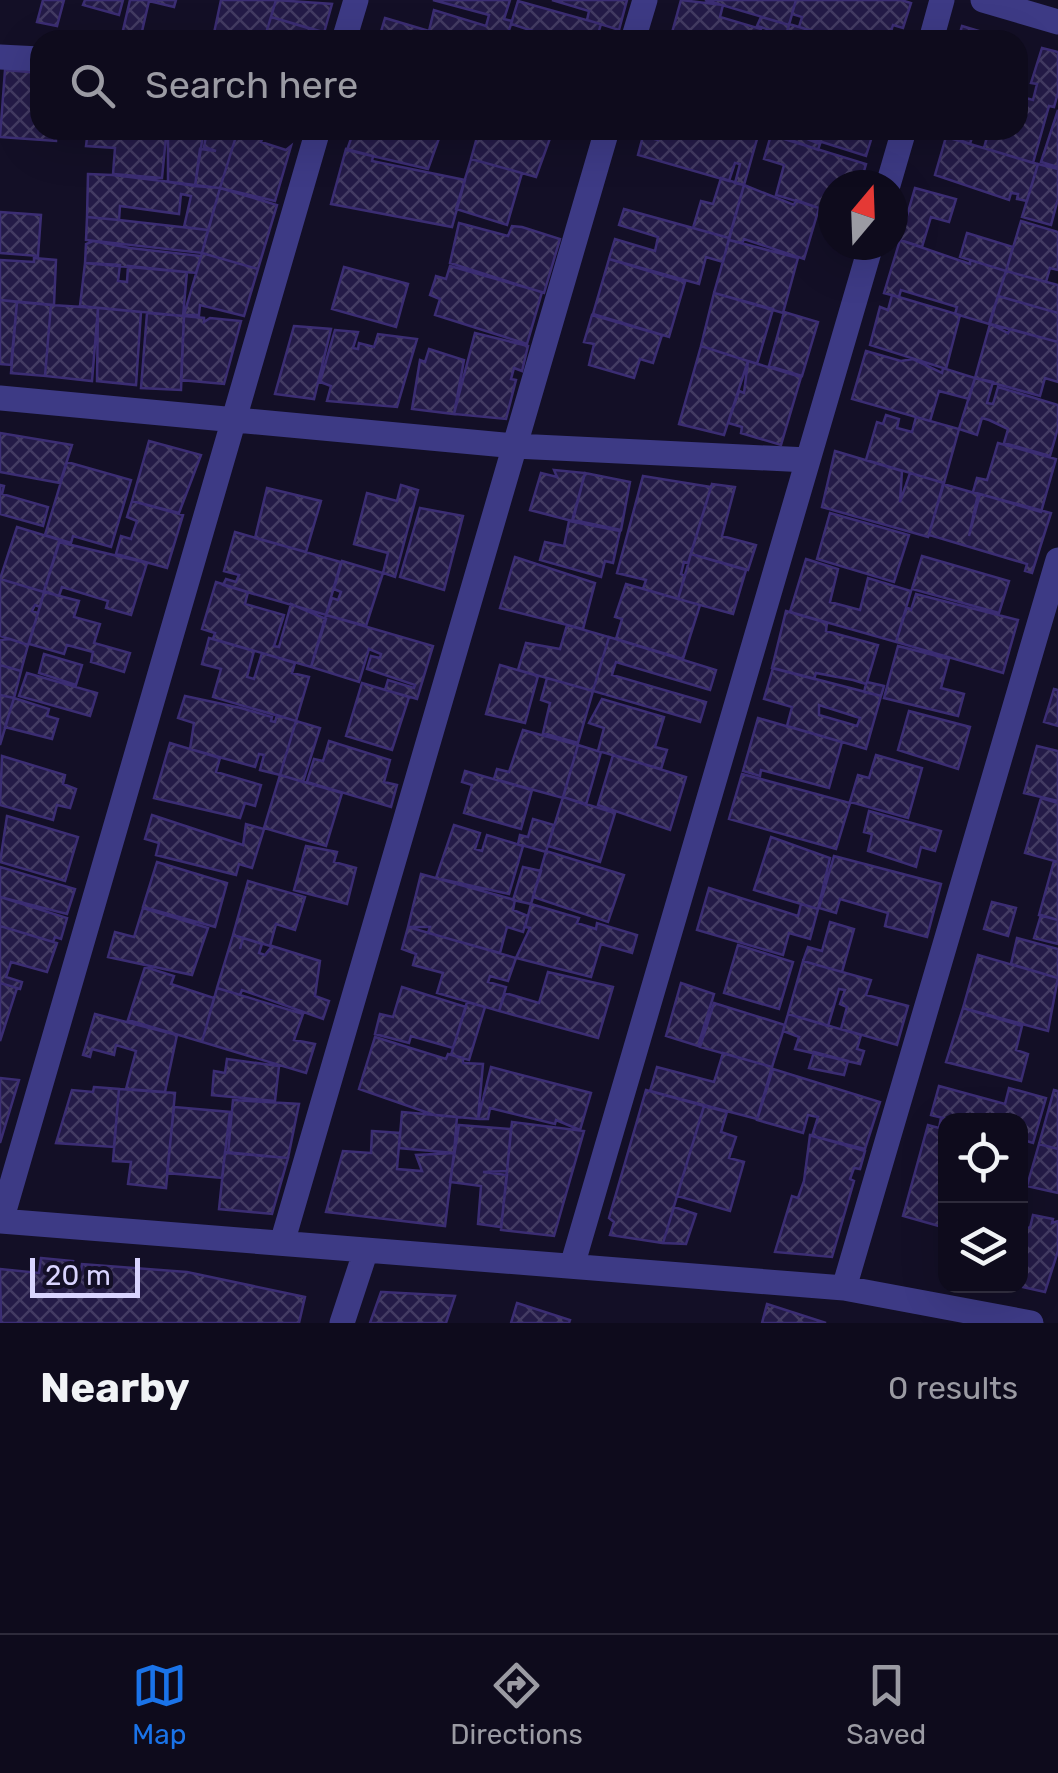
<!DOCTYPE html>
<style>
body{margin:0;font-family:Rubik,sans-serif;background:#1c1929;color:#f1f3f6}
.controls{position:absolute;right:30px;bottom:30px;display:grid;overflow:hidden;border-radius:20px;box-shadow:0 10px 40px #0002}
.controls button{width:90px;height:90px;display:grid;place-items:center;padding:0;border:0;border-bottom:2px solid #2e2b3b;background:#0e0b1c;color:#f1f3f6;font:50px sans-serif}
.compass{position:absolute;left:818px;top:170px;width:90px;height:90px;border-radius:50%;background:#0e0b1c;box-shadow:0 10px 40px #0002;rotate:19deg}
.scale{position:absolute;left:30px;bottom:25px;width:110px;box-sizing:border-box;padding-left:10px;border:5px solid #d9d4ff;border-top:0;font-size:28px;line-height:35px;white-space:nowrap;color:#d9d4ff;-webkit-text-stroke:8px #130f26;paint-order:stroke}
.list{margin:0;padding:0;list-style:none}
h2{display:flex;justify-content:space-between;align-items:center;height:130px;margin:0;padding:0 40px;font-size:42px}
h2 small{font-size:32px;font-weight:400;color:#9b9ba3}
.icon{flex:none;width:55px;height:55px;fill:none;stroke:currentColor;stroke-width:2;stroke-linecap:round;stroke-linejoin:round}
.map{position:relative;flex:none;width:1058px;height:1323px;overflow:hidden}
.search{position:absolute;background:#0e0b1c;box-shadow:0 10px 40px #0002;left:30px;right:30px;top:30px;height:110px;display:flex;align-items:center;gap:25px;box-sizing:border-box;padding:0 35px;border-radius:30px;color:#9b9ba3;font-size:38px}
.sheet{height:310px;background:#0e0b1c}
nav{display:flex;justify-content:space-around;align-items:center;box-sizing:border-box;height:140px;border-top:2px solid #2e2b3b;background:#0e0b1c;font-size:28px;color:#9b9ba3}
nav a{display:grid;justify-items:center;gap:5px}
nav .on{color:#1a73e8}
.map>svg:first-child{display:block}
</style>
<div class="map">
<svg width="1058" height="1323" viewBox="0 0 1058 1323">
<defs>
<pattern id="building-cross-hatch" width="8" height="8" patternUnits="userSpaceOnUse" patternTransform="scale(2.5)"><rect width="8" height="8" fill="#241b47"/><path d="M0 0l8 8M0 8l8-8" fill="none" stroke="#433b63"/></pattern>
</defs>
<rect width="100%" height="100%" fill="#130f26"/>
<path fill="url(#building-cross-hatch)" stroke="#3b2d73" stroke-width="2.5" fill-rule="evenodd" d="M43 0H64L57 26 37 22Z
M85 0H123L119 15 83 5Z
M130 0H176L174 7 149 1 140 40H124L121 39Z
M221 0H276L264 40H238L214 33Z
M276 0 332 4 324 33 271 17Z
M433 0H510L504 19 512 21 506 40H458L429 31 434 10 486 26 489 15Z
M552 0H627L619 30 587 20 589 11Z
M681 0 723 5 720 17 761 29 757 40H670Z
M705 0H796L789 25Z
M796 0H901L911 3 903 28 893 25 890 35 902 40H842L799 27 802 17 792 14Z
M518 1 601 24 596 40H530L533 31 511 24Z
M271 17 320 31 317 40H264Z
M761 17 789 25 785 40H768L770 30 757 26Z
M385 18 429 31 458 40H391L380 35Z
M789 24 799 27 842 40H785Z
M962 26 1009 40H958Z
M1042 48 1058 52V93L1054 107 1049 106 1033 163 984 148 989 130H1018V96L1033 100 1037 84 1031 83Z
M5 70 40 73V130H56V141L0 137Z
M1058 110V167L1041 162Z
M88 130 166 137 162 178 113 174 115 148 86 146Z
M168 130 203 135 195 186 168 182Z
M207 130H238L220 188 195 186 200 149 216 151 204 147Z
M238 130 263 136 261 142 286 150 291 146 275 201 220 188Z
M354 130H442L428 169 347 150Z
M479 130H553L536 177 471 159Z
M660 130H694L713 136 715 130 759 132 744 185 735 183 740 164 735 163 729 181 638 155 643 136 658 140Z
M764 130H874L866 156 787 131 820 144 818 150Z
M932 130H974L970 144Z
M771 135 866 164 860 185H833V202L824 200 822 209 776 195 784 165 764 159Z
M946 137 1038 164 1027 201 1017 199 1018 194 1011 193 1009 200 935 175Z
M346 149 373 156 372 161 465 180 452 227 331 204Z
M471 159 522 173 507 225 456 209Z
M1038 164 1058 169V199L1051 225 1022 217Z
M88 174 113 175 220 188 208 230 184 227 191 196 181 194 179 214 120 206 119 220 87 217Z
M721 178 744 185 729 238 693 228 701 201 713 204Z
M744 185 794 205 796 200 819 208 804 259 744 239 742 243 729 240Z
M220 188 277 205 258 269 202 253Z
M915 188 956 199 949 222 931 217 922 247 900 240Z
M624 209 729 238 723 262 706 257 699 284 609 259 615 239 655 251 658 237 619 225Z
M0 212 41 215 38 256 0 253Z
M87 217 119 220 208 230 202 253 86 240Z
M1021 221 1058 232V270L1050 268 1046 282 1006 271Z
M459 223 508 236 512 226 522 227 560 239 544 293 450 263Z
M967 233 1013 247 1006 271 960 257Z
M729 240 798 258 783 313 714 293Z
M900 240 970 264V260L1006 271 989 324 955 314 957 307 901 290 899 297 884 293Z
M93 241 130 248 201 256 196 273 85 263 86 244Z
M202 253 258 269 244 316 200 305 199 315H184Z
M34 258 56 260 54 305 0 300V260L34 262Z
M609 259 685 282 669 337 593 314Z
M85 263 120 265 118 281 127 282 128 266 187 272 183 316 80 306Z
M450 266 542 292 527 344 435 315 440 299 430 295 435 280 436 276 446 279Z
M344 267 408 284 396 327 332 309Z
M1006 271 1058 285V313L998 296Z
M714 293 773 309 757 364 701 346Z
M892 295 960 315 946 369 870 345 880 307 888 310Z
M998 296 1058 313V342L990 324Z
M0 300 17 302 11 365 0 364Z
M17 302 51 305 45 376 11 373Z
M51 305 98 308 92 381 45 376Z
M98 308 141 312 136 385 97 381Z
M784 312 818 322 802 376 769 366Z
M147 313 184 316 181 390 141 388Z
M592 315 662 335 653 363 640 359 634 378 589 365 594 344 584 342Z
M184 316 204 318V322L210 318 241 321 224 384 181 380Z
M990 324 1008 333 1010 329 1058 342V382L1045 378 1040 396 975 378Z
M294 326 331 329 314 399 275 394Z
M335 330 358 332 353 348 358 349 359 343 374 347 378 334 417 339 397 407 327 401 331 386 320 382Z
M475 333 528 346 522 371 514 368 511 379 516 380 506 419 454 414Z
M701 346 748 361 724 435 679 424Z
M429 349 464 360 454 414 412 409 420 360 425 362Z
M866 351 901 361 913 359 942 373 943 368 975 378 969 399 939 391 930 421 852 399Z
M748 361 801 377 781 445 741 433 742 427 728 423 739 391 744 393Z
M975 378 993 382 987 403 993 404 998 387 1058 405V428L1050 456 1004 443 1008 429 989 420 982 418 977 435 959 429Z
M886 415 899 419 897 428 912 432 916 417 959 429 944 483 866 460 877 422 883 424Z
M0 433 72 445 60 483 0 472Z
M149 441 201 455 179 513 132 501Z
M998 443 1056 459 1041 512 973 492 977 478 987 480Z
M835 451 902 471 900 502 910 473 944 483 928 537 822 507Z
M67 462 131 480 111 547 73 536 71 543 45 535Z
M554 470 585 473 572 521 530 510 541 473 557 477Z
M585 473 630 482 621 530 573 520Z
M643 476 711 487 688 563 684 562 681 574 685 576 678 599 643 589 646 580 617 573Z
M712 484 735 487 722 536 756 545 748 570 691 554Z
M943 484 978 494 969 536 980 494 1051 513 1032 573 1025 571 1027 564 929 535Z
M0 485 4 486 2 494 48 507 43 526 0 514Z
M401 485 418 490 395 577 383 573 388 553 354 544 367 493 397 501Z
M267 488 321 501 306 552 255 538Z
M132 501 183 515 167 568 116 554 121 536 131 539 137 521 127 517Z
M420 508 463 516 444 590 400 577Z
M830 513 909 535 894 582 817 559Z
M569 521 620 531 613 563 605 561 601 577 540 560 545 542 564 546Z
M17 527 60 540 44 592 0 579Z
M235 532 341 562 326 615 223 585 226 579 236 582 239 575 224 571Z
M59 542 147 563 131 615 106 608 108 601 62 587 59 596 44 591Z
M691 554 746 570 733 614 678 599Z
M922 556 1009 581 999 613 912 589Z
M515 557 595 583 583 629 500 608Z
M806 559 838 569 830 602 860 610 868 578 911 591 896 642 790 612Z
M342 561 383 573 366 626 326 615 332 598 338 600 341 592 334 589Z
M0 579 44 592 40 607 35 605 32 611 38 613 28 645 0 636Z
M216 582 248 592 245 604 284 615 274 646 279 647 291 604 326 619 311 667 213 639 215 633 202 629Z
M626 584 700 605 683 659 616 639 622 619 615 617Z
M44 592 79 601 74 617 100 624 94 643 130 653 124 672 91 662 93 652 67 645 64 654 29 644Z
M916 594 1018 620 1003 673 896 642 907 607 911 610Z
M786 611 827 623 826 631 878 645 867 682 884 686 881 696 864 692 866 684 853 680 816 673 814 679 772 668Z
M326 615 433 646 417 699 385 690 388 680 414 688 415 685 367 669 371 656 380 658 381 654 369 649 359 682 311 667Z
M567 625 609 637 593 691 518 670 526 643 560 649Z
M609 637 716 670 710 690 616 662 614 668 612 675 706 702 700 722 593 691Z
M209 638 254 651 247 677 254 679 262 653 295 663 292 673 309 677 296 721 213 697 221 669 202 664Z
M10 639 28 645 21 671 0 665V640Z
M898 646 949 659 941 688 964 694 958 716 884 698Z
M44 654 82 665 76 685 39 673Z
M0 665 21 671 14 698 0 695Z
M500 665 538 676 525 723 486 714Z
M773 668 881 696 866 749 787 726 792 707 764 699ZM819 705 860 718 857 726 819 715Z
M27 673 97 693 90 716 19 696Z
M547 678 593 691 578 743 543 733 550 703 541 700Z
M362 683 409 697 392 750 346 736Z
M1054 689 1058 690V726L1044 722Z
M0 695 14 698 0 745Z
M185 696 241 708 272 717 271 721 275 722 277 715 296 721 280 775 260 770 264 755 259 754 255 767 190 749 194 723 178 718Z
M14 698 49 709 47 716 58 719 52 739 5 727Z
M602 699 664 717 655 747 667 750 661 769 598 751 604 728 589 723Z
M909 711 970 727 958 769 898 750Z
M758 718 842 742 829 788 761 770 760 776 743 771Z
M296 721 320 728 303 782 280 775Z
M523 730 578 745 563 798 494 779 497 769 509 772Z
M329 741 390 760 384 782 397 785 391 807 307 782 314 759 323 761Z
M170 743 220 758 216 772 261 785 255 806 245 803 240 818 154 798Z
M578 745 601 752 586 805 563 797Z
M1037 746 1058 751V801L1024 793Z
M613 755 686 777 670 830 598 805Z
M876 755 922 768 908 818 850 802 858 775 869 778Z
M2 756 65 775 63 784 76 789 70 808 57 805 53 820 0 805Z
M465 771 532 790 521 829 464 813 472 785 462 782Z
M742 774 850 803 836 849 729 819Z
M280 775 342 793 326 846 264 828Z
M563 797 615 813 600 862 548 846Z
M1041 798 1058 803V862L1025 853Z
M869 811 941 831 935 851 921 847 916 867 868 851 872 834 864 832Z
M152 815 243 845 246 824 264 829 252 868 239 864 236 875 156 855 159 843 145 839Z
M7 816 78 837 65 881 0 862Z
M533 819 554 825 546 852 518 844 520 835 528 837Z
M454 825 480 833 475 849 482 851 487 835 523 846 509 894 436 878Z
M771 837 830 858 818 909 754 890Z
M306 846 337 852 334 862 356 868 347 904 294 890Z
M546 851 624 875 608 922 533 897Z
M834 856 941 884 927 937 885 926 888 913 840 899 836 913 819 908Z
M1054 861 1058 862V920L1039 915Z
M157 862 227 883 215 927 143 907Z
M0 867 75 889 67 914 0 897Z
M523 867 541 871 531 904 513 900Z
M421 874 515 900 513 910 528 916 523 932 507 927 500 953 428 933 430 927H408Z
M248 881 305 897 295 930 276 924 270 946 233 935Z
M709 888 798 916 801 904 818 909 810 939 789 933 783 955 697 930Z
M0 897 67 918 61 939 55 937 53 942 0 926Z
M992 902 1016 908 1008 936 984 929Z
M531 904 579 918 577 923 596 929 597 923 637 935 632 953 601 944 591 977 516 958 530 928 525 927Z
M143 908 208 928 192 975 108 957 115 932 134 937Z
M1041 915 1058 920V944L1034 938Z
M830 922 854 929 842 972 803 961 808 947 822 951Z
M0 926 57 943 47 972 11 962 6 977 22 982 20 989 0 983Z
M408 927 516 958 508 981 490 976 488 982 506 987 499 1011 437 993 443 973 413 965 416 954 402 949Z
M233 935 243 938 240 949 243 938 262 944 259 953 265 955 272 946 320 961 315 996 329 1001 323 1019 242 990 240 995 217 988Z
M1017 938 1058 949V978L1011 964Z
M738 945 793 962 779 1009 724 993Z
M978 955 1058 978 1048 1031 963 1008Z
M803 961 871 980 866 995 908 1006 897 1045 841 1029 847 1007 840 1004 845 990 839 989 828 1026 788 1014Z
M145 967 174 976 171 984 214 998 202 1042 128 1020Z
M548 972 613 987 598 1038 499 1011 505 993 539 1003Z
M0 983 17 988 0 1041Z
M681 983 714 994 698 1046 666 1036Z
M402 987 466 1007 453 1048 411 1036 409 1043 375 1034 380 1014 393 1017Z
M217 988 303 1014 294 1040 315 1044 306 1073 202 1042Z
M467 1002 485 1007 469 1060 451 1055Z
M714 1003 785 1025 772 1067 700 1047Z
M963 1008 1022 1026 1016 1050 1028 1054 1021 1081 946 1062Z
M95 1014 177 1035 165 1092 126 1089 136 1051 116 1045 114 1055 92 1049 90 1057 83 1055Z
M788 1014 861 1035 857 1049 864 1051 860 1064 795 1049 799 1037 783 1031Z
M375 1037 446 1059 448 1054 463 1058V1063L483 1064 478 1119 434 1115 359 1089Z
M814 1052 848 1061 844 1075 809 1068Z
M723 1053 772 1067 757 1119 650 1091 657 1067 714 1082Z
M227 1059 279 1066 275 1101 212 1095 214 1071 225 1073Z
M491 1067 591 1093 580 1130 556 1120 555 1124 490 1108 488 1119H478Z
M773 1069 880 1102 865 1149 812 1136 818 1117 808 1115 803 1133 757 1120Z
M0 1078 19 1080 0 1143Z
M939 1086 1005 1104 1009 1088 1046 1098 1033 1143 1020 1139V1120H951L931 1115Z
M94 1087 119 1089 114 1147 56 1143 72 1090 93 1092Z
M119 1089 175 1093 166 1188 128 1184 131 1162 113 1161Z
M646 1090 704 1106 663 1243 610 1235 614 1222 609 1218Z
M1054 1090 1058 1091V1149L1039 1144Z
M233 1100 299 1104 288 1158 228 1153Z
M704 1106 727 1112 721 1132 736 1137 729 1158 744 1162 730 1211 677 1196Z
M174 1107 230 1112 222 1178 167 1173Z
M402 1112 457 1117 454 1153 399 1148Z
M941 1118 951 1120H946V1228L903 1216 928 1125 939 1128Z
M512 1122 584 1131 554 1236 501 1230Z
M459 1125 511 1129 507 1171 483 1172 507 1175 501 1227 478 1224 481 1186 450 1182Z
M372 1131 400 1133 397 1169 422 1171 416 1155 454 1153 445 1226 326 1212 343 1151 371 1153Z
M810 1135 865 1151 860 1169 854 1168 850 1179 854 1181 832 1257 775 1252 792 1196 798 1198 804 1181Z
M1039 1144 1058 1149V1193L1027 1186Z
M225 1152 288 1158 272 1214 219 1209Z
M674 1207 696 1214 686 1244 663 1243Z
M1033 1215 1053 1219 1052 1223 1058 1221V1251L1045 1292 1018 1286 1020 1226 1030 1228Z
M41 1258 73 1261 71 1269 81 1270 82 1264 187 1272 305 1297 299 1323H1L0 1269 39 1273Z
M381 1292H383L455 1296 446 1323H370Z
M517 1303 570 1320 569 1323H511Z
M767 1304 826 1323H762Z"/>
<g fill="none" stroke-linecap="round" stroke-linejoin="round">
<path stroke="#3d3a85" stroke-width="25" d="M983 0 1058 22
M344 40 356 0
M633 40 645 0
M931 40 942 0
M0 57 40 59
M888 185 904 130
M0 398 515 446 808 460
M0 1221 844 1288 1031 1323
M1 1221 318 130
M282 1243 607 130
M572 1266 871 245
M844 1288 1058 560
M342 1323 366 1250"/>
</g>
</svg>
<div class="controls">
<button><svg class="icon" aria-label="locate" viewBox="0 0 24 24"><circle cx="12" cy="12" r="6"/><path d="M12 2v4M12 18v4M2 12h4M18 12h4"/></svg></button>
<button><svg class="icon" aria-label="layers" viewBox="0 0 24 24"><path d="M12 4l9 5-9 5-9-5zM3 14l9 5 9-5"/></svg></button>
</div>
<svg class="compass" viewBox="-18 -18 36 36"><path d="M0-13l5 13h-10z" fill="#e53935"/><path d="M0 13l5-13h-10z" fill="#9b9ba3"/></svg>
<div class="scale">20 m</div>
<div class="search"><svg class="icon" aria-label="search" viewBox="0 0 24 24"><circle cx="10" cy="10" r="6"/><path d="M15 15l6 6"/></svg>Search here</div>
</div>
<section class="sheet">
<h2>Nearby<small>0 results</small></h2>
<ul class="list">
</ul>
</section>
<nav>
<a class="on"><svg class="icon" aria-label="map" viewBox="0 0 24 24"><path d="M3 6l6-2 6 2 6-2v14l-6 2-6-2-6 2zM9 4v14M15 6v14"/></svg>Map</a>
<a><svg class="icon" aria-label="directions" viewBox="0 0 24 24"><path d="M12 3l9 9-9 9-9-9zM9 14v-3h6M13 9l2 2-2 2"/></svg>Directions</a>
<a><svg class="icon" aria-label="saved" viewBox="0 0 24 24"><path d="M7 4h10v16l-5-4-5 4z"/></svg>Saved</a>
</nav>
